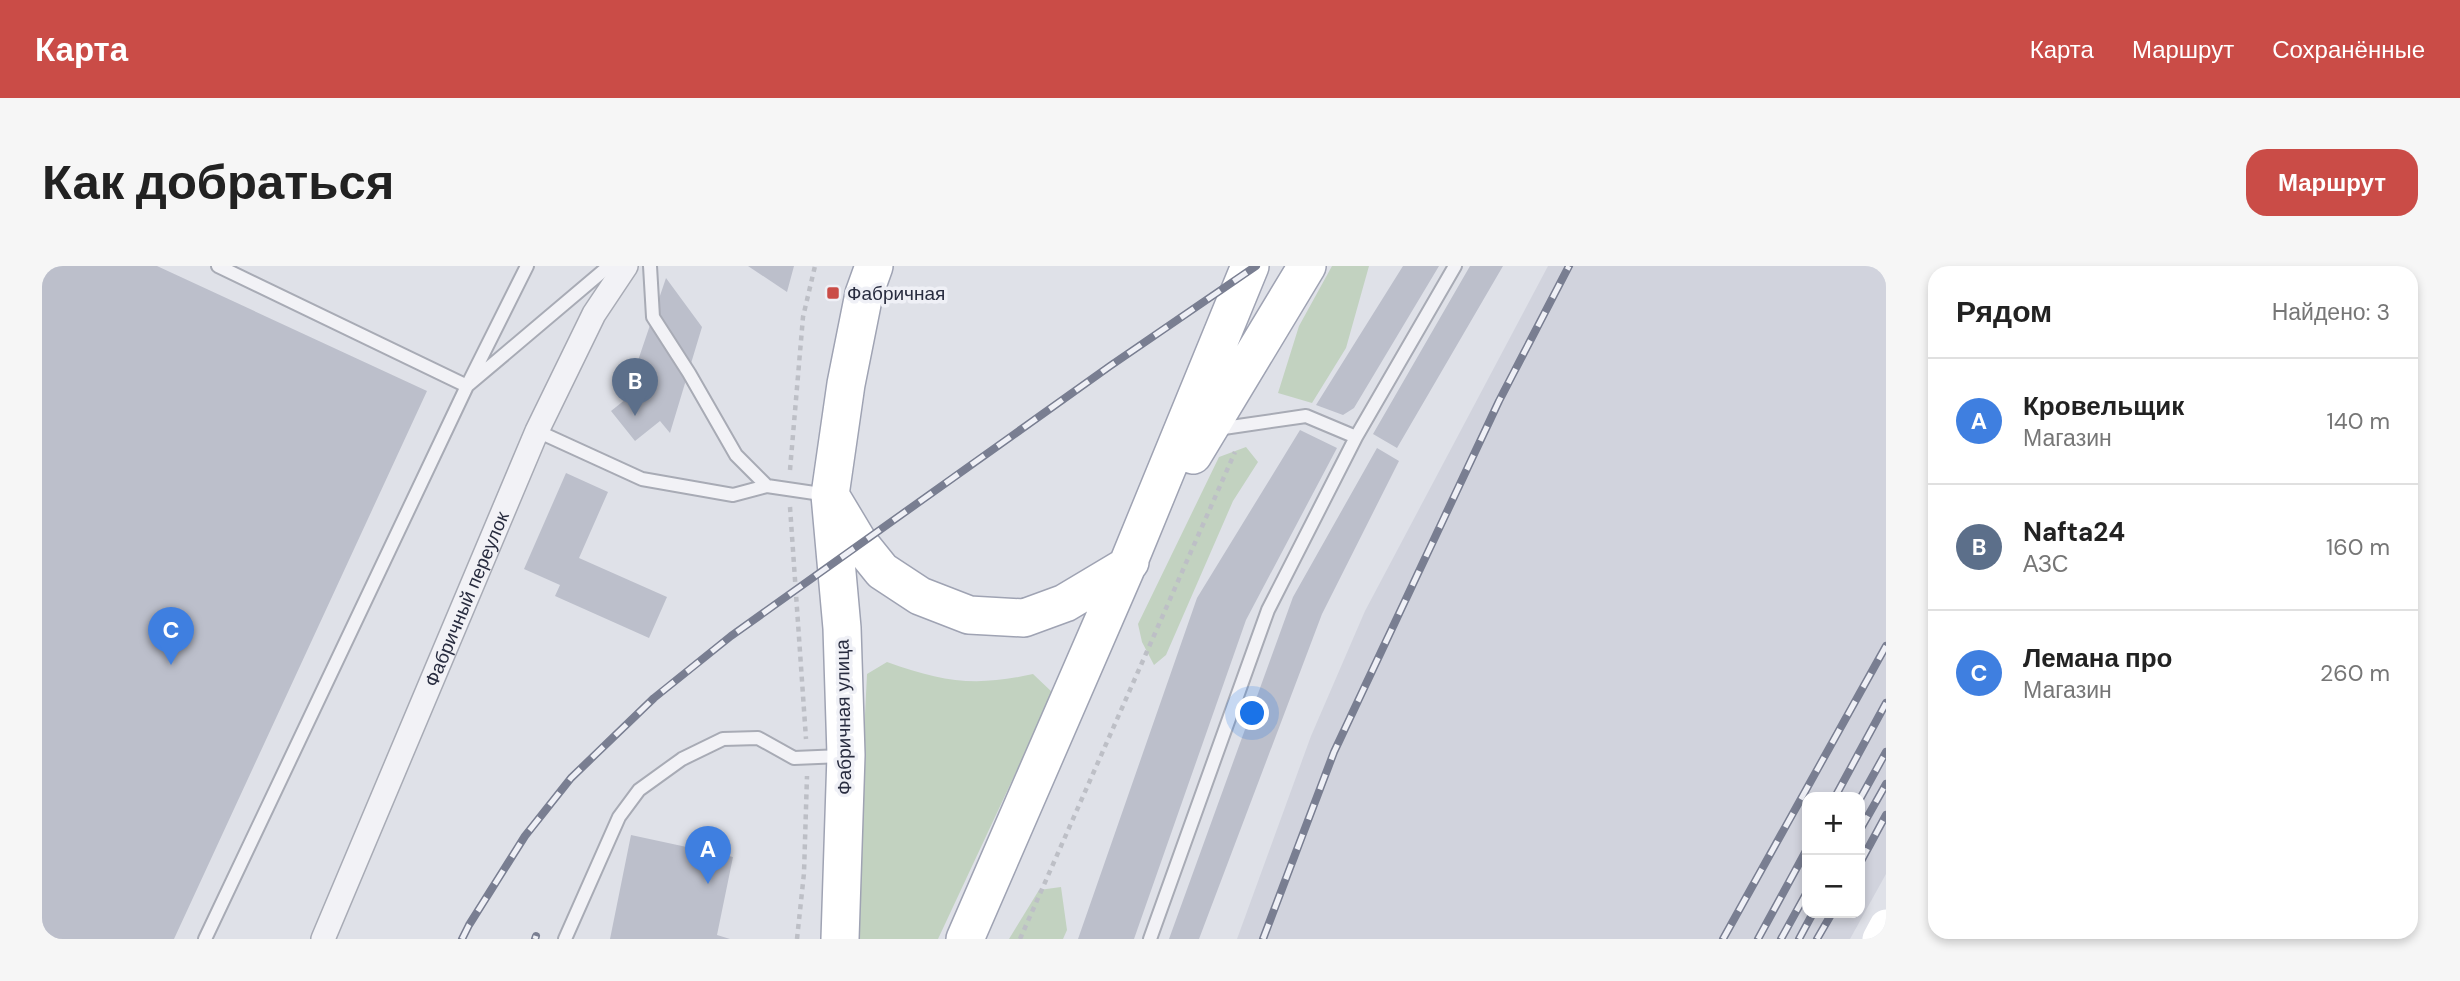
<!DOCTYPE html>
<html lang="ru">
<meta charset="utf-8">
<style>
body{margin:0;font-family:"DM Sans",sans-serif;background:#f6f6f6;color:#222}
.controls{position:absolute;right:21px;bottom:21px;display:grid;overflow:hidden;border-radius:14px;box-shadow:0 4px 10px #0003}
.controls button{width:63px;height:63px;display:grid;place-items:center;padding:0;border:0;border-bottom:2px solid #e0e0e0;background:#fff;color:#222;font:35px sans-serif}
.you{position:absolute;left:1211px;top:448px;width:24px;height:24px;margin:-18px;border:5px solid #fff;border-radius:50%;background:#1a73e8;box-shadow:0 0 0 10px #1a73e833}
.badge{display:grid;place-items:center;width:46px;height:46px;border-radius:50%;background:#ca4c47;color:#fff;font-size:23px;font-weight:700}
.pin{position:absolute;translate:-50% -58px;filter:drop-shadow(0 2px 4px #0008)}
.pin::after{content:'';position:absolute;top:37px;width:24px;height:21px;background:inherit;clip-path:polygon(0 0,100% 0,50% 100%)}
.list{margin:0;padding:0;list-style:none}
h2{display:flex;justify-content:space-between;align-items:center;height:91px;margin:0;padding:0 28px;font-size:30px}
h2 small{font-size:23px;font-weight:400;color:#767676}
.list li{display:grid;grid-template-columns:46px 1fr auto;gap:21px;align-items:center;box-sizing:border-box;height:126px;padding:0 28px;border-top:2px solid #e0e0e0}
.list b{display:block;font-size:26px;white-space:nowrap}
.list p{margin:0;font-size:23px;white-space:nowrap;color:#767676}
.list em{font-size:23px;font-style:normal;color:#767676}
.map{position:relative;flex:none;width:1844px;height:673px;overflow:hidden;border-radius:21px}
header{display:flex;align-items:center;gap:42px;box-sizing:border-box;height:98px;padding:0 35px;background:#ca4c47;color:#fff}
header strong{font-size:33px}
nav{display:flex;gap:38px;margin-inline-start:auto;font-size:24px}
.intro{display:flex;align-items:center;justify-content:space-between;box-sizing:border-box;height:168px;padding:0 42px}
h1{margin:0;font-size:49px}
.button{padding:18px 32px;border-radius:21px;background:#ca4c47;color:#fff;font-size:24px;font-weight:700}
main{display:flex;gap:42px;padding:0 42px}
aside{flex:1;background:#fff;border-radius:21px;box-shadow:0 4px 10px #0003}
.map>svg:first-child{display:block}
</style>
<header>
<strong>Карта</strong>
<nav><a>Карта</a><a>Маршрут</a><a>Сохранённые</a></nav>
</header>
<div class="intro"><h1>Как добраться</h1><a class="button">Маршрут</a></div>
<main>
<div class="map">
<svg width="1844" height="673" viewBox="0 0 1844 673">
<rect width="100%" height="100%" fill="#dfe1e8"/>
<path fill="#d1d3dd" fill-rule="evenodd" d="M1506 0H1844V608L1808 673H1195L1269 470 1323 345ZM1818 531V647H1765V531Z"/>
<path fill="#c2d2c0" d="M1290 0H1327L1304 82 1270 137 1236 127 1257 60Z
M1204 181 1216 196 1191 235 1124 389 1112 399 1100 376 1096 358 1177 191Z
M845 396C901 416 933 421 991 408L1011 427 896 673H812L825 408Z
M1019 621 1025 664 1021 673H967L997 624Z"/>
<path fill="#bcbfcb" d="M0 0H115L385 125 132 673H0Z
M706 0H752L745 26Z
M1361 0H1397L1312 142 1301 149 1274 139Z
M1428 0H1461L1355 182 1331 168Z
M624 12 660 61 628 167 618 155 593 175 569 145 594 125 588 118Z
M1258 164 1295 182 1204 354 1092 673H1036L1155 332Z
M1335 182 1357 195 1280 348 1157 673H1127L1251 331Z
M524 207 566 226 537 292 625 331 607 372 513 330 518 319 482 303Z
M589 569 691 591 675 669 688 673H568Z"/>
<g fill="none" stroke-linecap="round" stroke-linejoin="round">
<g stroke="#a8abb5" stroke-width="16">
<path id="lane" d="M176 0 425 120 485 0
M608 0 611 51 647 107 694 189 725 220
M1175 163 1264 150 1314 171
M495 165 600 213 691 229 725 220 786 229
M163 673 425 120 567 0
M523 673 577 551 597 524 640 493 681 473 716 472 752 492 800 490
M1108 673 1226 344 1314 171 1413 0"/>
</g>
<g stroke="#a8abb5" stroke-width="26">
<g id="street">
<path id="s1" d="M281 673 495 165 552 48 584 0"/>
</g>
</g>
<g stroke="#9fa3b3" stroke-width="40">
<path id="primary" d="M1151 189 1265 0
M788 229 815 274 840 305 878 330 927 349 982 352 1023 337 1085 300 1088 296
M798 673 804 489 800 362 788 229 804 118 822 28 832 0
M923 673 1085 300 1208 0"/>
</g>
<path stroke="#bdbfc6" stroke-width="4.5" stroke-dasharray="5 5" stroke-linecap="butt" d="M748 204 761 51 773 0
M748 241 764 473
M755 673 762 607 765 510
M978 673 1193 186"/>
<use href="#lane" stroke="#f2f2f6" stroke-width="12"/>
<use href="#street" stroke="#f2f2f6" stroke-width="23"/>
<path stroke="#fff" stroke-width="33" d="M1837 673 1844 660"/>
<use href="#primary" stroke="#fff" stroke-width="37"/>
<g stroke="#797e91" stroke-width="8">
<path id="rail" d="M1793 531 1844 437
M1818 533 1844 486
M1818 564 1844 518
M1818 597 1844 549
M420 673 427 659 483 570 529 512 612 432 689 370 1068 100 1214 0
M493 673 494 670
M1221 673 1292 486 1457 135 1527 0
M1681 673 1844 380
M1716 673 1765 583
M1739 673 1765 626
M1757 673 1771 647
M1775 673 1790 647"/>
</g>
<use href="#rail" stroke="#eff0f6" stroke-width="5" stroke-dasharray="16" stroke-linecap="butt"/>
</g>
<rect fill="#ca4c47" stroke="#eff0f6" stroke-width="2.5" x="784" y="20" width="14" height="14" rx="3.5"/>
<g text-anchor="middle" stroke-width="7" stroke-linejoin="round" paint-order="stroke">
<g font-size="19" fill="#282c3f" stroke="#eff0f6" text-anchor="start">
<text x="805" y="34">Фабричная</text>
</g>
<g font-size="19" fill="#282c3f" stroke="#eff0f6">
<text dy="7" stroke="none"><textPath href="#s1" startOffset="369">Фабричный переулок</textPath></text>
<text transform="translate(801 451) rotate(-91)" y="7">Фабричная улица</text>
</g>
</g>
</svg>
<div class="controls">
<button>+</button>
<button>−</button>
</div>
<div class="you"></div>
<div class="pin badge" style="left:666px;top:618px;background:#3f7fe0">A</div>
<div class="pin badge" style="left:593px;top:150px;background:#5c6f8a">B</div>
<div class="pin badge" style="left:129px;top:399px;background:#3f7fe0">C</div>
</div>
<aside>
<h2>Рядом<small>Найдено: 3</small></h2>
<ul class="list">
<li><span class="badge" style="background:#3f7fe0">A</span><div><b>Кровельщик</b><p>Магазин</p></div><em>140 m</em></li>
<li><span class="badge" style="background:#5c6f8a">B</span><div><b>Nafta24</b><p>АЗС</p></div><em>160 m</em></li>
<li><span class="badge" style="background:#3f7fe0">C</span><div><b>Лемана про</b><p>Магазин</p></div><em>260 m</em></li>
</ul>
</aside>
</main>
